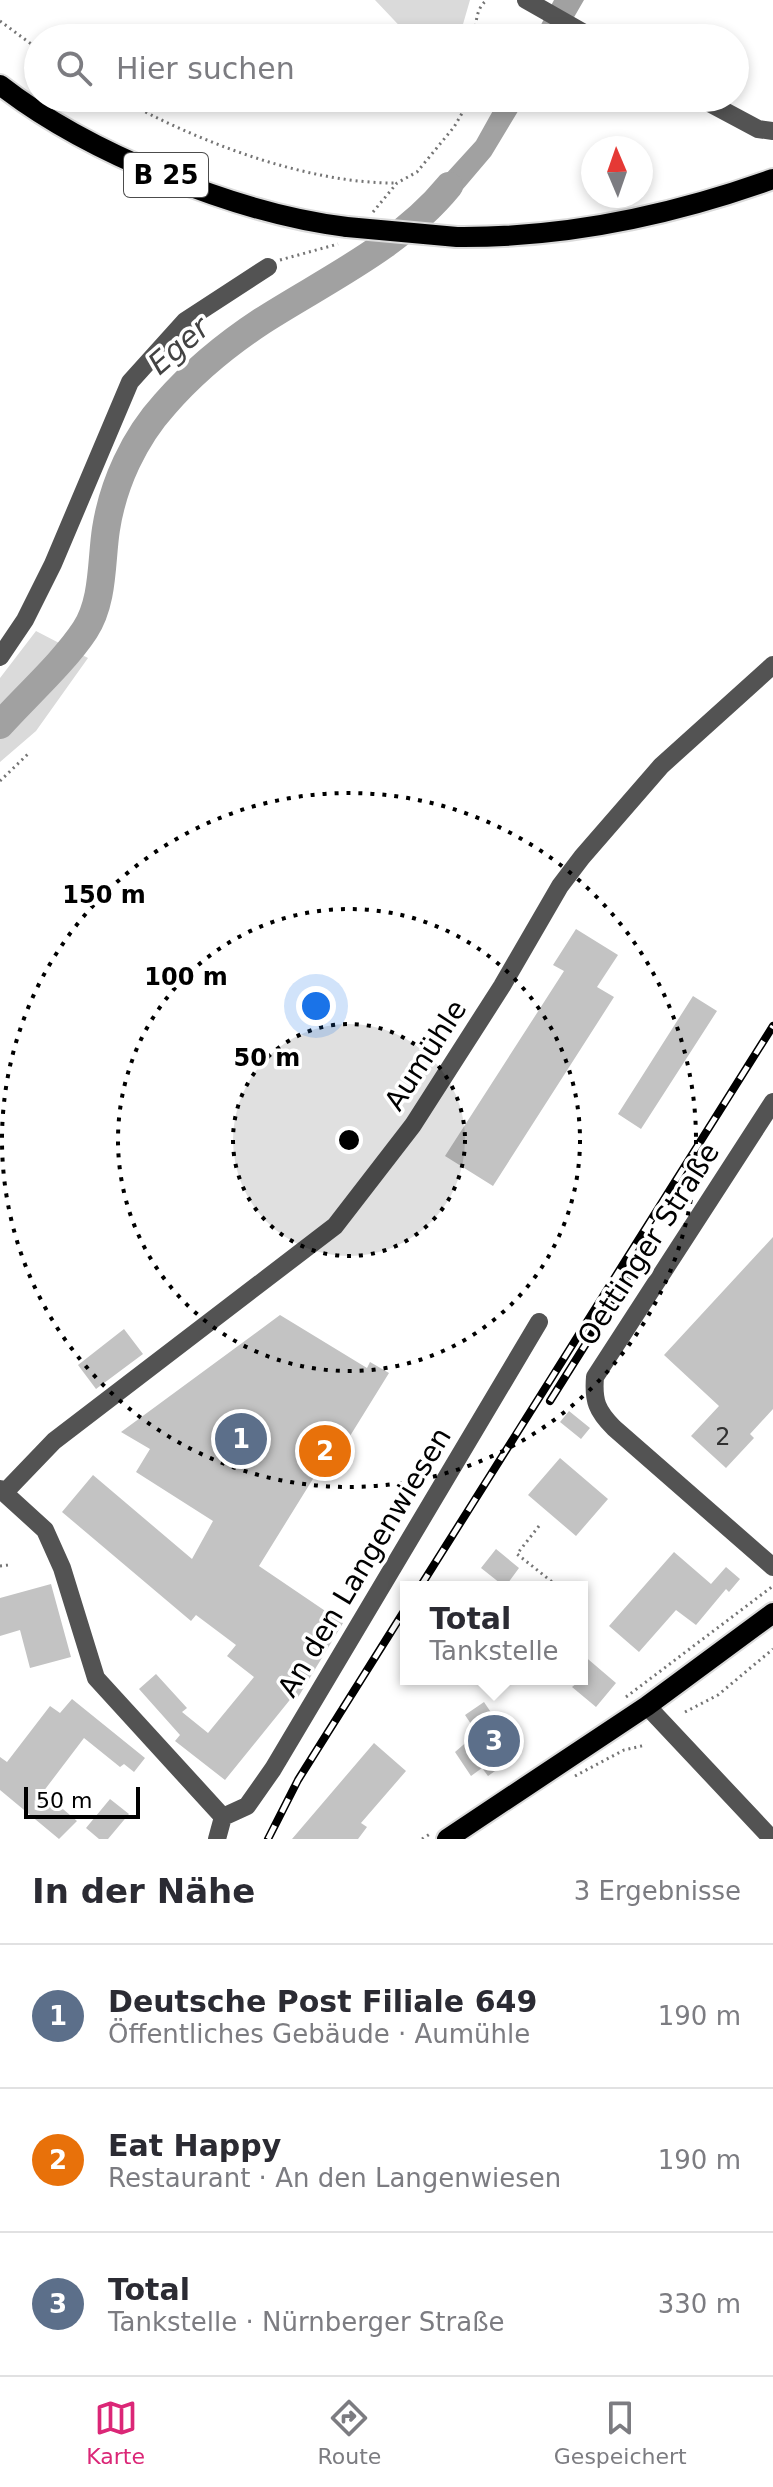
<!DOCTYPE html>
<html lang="de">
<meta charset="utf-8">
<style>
body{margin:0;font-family:"DejaVu Sans",sans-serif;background:#f2f2f3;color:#2b2b33}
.compass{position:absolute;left:581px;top:136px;width:72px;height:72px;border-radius:50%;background:#fff;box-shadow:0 4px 12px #0003;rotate:358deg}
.scale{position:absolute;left:24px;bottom:20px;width:116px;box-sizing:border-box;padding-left:8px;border:4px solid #000;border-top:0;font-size:22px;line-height:28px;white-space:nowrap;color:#000;-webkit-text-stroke:6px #fff;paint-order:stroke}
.you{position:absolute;left:316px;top:1006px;width:28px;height:28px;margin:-20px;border:6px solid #fff;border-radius:50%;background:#1a73e8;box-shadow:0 0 0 12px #1a73e833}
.badge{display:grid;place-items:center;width:52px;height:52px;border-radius:50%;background:#db2777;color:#fff;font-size:26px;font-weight:700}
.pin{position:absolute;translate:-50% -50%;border:4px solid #fff;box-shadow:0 2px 8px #0006}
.popup{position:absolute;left:400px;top:1581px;width:188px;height:104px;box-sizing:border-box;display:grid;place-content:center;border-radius:0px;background:#fff;filter:drop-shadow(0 2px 6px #0005);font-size:26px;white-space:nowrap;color:#7c7c81}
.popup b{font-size:30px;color:#2b2b33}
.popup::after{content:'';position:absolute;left:50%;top:100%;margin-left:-16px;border:16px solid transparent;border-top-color:#fff}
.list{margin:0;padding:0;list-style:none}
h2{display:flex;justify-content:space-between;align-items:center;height:104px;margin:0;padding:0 32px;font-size:34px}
h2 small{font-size:26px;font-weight:400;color:#7c7c81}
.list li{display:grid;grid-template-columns:52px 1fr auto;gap:24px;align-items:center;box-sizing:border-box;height:144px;padding:0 32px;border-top:2px solid #e1e1e2}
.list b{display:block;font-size:30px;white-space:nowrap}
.list p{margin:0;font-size:26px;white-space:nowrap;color:#7c7c81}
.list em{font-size:26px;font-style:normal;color:#7c7c81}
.icon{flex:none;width:44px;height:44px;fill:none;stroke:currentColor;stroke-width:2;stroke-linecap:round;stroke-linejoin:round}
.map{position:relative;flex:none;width:773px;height:1839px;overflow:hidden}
.search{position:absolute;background:#fff;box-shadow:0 4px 12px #0003;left:24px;right:24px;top:24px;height:88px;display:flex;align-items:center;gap:20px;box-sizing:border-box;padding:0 28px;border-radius:44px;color:#7c7c81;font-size:30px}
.sheet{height:536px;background:#fff}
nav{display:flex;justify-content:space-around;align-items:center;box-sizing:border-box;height:112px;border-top:2px solid #e1e1e2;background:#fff;font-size:22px;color:#7c7c81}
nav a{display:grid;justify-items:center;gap:4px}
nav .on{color:#db2777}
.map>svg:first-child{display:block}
</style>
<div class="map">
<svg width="773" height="1839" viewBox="0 0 773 1839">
<rect width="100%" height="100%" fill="#fff"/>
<path fill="#dadada" d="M375 0H470L459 38H411Z
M36 631 88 658 36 731 0 762V678Z"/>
<path fill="#a1a1a1" d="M554 0H584L562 38H534Z
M500 98H526L491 156 440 216 414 209 476 141Z"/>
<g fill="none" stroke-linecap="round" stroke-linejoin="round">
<path stroke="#a1a1a1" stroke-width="28" d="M0 725C26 696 64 662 85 630 104 601 101 561 106 529 113 484 134 438 165 404 193 372 227 344 262 321 326 280 400 246 449 186"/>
</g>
<path fill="#c3c3c3" d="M576 929 618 955 597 987 614 997 493 1186 445 1156 564 971 553 965Z
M693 996 717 1011 641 1129 618 1114Z
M773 1237V1409L750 1434 754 1438 726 1468 691 1436 719 1406 664 1355Z
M280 1315 367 1368 370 1362 389 1373 350 1436 342 1432 259 1566 343 1623 297 1699 293 1696 225 1780 175 1741 180 1735 139 1689 156 1674 187 1708 182 1712 208 1733 254 1677 227 1656 236 1645 196 1615 191 1621 62 1512 93 1475 192 1559 213 1521 136 1472 150 1449 121 1432Z
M124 1329 143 1354 96 1389 78 1365Z
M569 1411 590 1428 581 1439 560 1422Z
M560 1458 608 1499 576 1536 528 1495Z
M496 1549 519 1568 505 1587 481 1568Z
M674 1552 711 1584 726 1567 740 1579 729 1592 726 1589 696 1625 676 1610 639 1652 609 1626Z
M51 1584 71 1657 30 1668 20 1630 0 1636V1598Z
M582 1654 616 1683 596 1707 572 1687 582 1679Z
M72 1699 145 1758 134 1772 124 1764 120 1767 84 1738 43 1792 77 1821 59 1839 0 1790V1757L7 1762 50 1706 60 1713Z
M484 1702 519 1754 488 1776 482 1768 471 1776 455 1752 477 1733 465 1715Z
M374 1743 406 1771 361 1823 367 1827 358 1839H292Z
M110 1799 129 1814 108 1839H99L86 1828Z"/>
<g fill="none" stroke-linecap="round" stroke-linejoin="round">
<g stroke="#dbdbdb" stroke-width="24">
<path id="major" d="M0 85C87 153 238 214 347 227
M457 237C567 238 670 216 773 179
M447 1839 647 1706 773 1613"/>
</g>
<path stroke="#757575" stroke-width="3" stroke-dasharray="2 4" stroke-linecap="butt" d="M0 21 38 49
M475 38C476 25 475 9 487 0
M119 98C196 141 307 184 397 183
M373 212 397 183 417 172 454 127 471 98
M280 260 338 244
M0 781 28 754
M539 1526 517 1554 556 1585
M0 1566 9 1565
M626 1697 773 1586
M685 1712 718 1695 773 1649
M575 1776 624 1750 646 1745
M422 1839 430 1834"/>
<path stroke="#535353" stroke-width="18" d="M526 0 593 38
M700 98 758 129 773 131
M0 657 25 620 53 564 130 382 185 321 268 267
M773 1102 595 1377C593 1401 597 1411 614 1428L773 1567
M0 1489 45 1530 62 1568 96 1678 223 1817 217 1839
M4 1493 54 1441 335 1226 413 1125 502 986 560 886 582 857 661 766 773 665
M647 1706 772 1839
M223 1817 247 1806 273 1769 539 1322"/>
<use href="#major" stroke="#000" stroke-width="20"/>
<g stroke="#000" stroke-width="8">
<path id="rail" d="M550 1401 631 1272
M420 1587 773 1026
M268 1839 298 1780 406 1608"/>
</g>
<use href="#rail" stroke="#fff" stroke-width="5" stroke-dasharray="15" stroke-linecap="butt"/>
<g stroke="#dbdbdb" stroke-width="24" stroke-linecap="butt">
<path id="major-bridge" d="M347 227 457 237"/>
</g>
<use href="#major-bridge" stroke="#000" stroke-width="20"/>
</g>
<circle cx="349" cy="1140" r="116" fill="#000" fill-opacity=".12"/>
<g fill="none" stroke="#000" stroke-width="4" stroke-dasharray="4 8">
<circle cx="349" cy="1140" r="116"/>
<circle cx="349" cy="1140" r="231"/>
<circle cx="349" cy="1140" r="347"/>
</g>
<g text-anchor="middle" stroke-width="7" stroke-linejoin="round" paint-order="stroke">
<g font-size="24" fill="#313131">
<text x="723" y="1445">2</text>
</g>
<rect fill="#fff" stroke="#4c4c4c" stroke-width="2" x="124" y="153" width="84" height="44" rx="6"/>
<g font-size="26" font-weight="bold" fill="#000">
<text x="166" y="184">B 25</text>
</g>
<g font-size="28" fill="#000" stroke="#fff">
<text transform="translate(425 1055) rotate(-57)" y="10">Aumühle</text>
<text transform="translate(648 1244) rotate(-57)" y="10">Oettinger Straße</text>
<text transform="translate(364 1562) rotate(-59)" y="10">An den Langenwiesen</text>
</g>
<g font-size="30" font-style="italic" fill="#424242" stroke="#fff">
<text transform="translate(179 346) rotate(-41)" y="10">Eger</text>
</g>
</g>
<circle cx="349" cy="1140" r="12" fill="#000" stroke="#fff" stroke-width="4"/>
<g font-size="24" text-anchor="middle" font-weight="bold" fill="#000" stroke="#fff" stroke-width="7" stroke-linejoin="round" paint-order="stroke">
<text x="104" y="903">150 m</text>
<text x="186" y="985">100 m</text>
<text x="267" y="1066">50 m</text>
</g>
</svg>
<svg class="compass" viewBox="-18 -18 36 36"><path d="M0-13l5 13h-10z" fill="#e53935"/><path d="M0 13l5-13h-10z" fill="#7c7c81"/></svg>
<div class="scale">50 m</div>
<div class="you"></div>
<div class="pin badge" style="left:241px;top:1439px;background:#5c6f8a">1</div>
<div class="pin badge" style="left:325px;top:1451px;background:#e8710a">2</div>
<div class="pin badge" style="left:494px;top:1741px;background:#5c6f8a">3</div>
<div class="popup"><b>Total</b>Tankstelle</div>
<div class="search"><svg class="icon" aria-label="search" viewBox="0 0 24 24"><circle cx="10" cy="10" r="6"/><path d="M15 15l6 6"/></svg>Hier suchen</div>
</div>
<section class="sheet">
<h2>In der Nähe<small>3 Ergebnisse</small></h2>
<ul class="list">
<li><span class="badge" style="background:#5c6f8a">1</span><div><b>Deutsche Post Filiale 649</b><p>Öffentliches Gebäude · Aumühle</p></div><em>190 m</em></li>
<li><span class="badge" style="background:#e8710a">2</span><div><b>Eat Happy</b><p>Restaurant · An den Langenwiesen</p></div><em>190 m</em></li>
<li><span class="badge" style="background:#5c6f8a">3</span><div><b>Total</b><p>Tankstelle · Nürnberger Straße</p></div><em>330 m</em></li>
</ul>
</section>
<nav>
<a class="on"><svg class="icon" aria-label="map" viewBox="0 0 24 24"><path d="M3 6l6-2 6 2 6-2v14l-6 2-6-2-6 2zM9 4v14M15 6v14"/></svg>Karte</a>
<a><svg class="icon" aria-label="directions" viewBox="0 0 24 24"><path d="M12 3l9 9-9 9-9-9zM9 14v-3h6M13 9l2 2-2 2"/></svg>Route</a>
<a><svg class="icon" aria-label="saved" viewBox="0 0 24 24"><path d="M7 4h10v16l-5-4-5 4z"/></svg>Gespeichert</a>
</nav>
